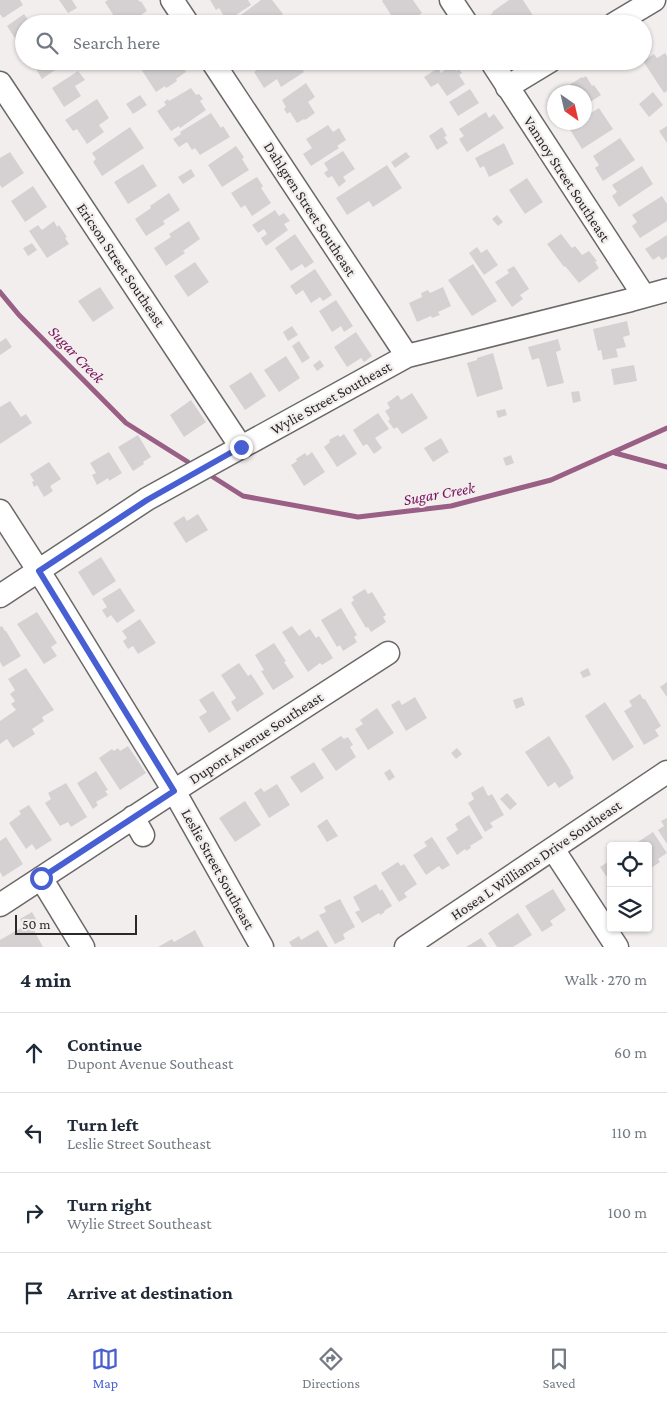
<!DOCTYPE html>
<meta charset="utf-8">
<style>
body{margin:0;font-family:"Crimson Pro",serif;background:#f2f2f3;color:#1f2937}
.controls{position:absolute;right:15px;bottom:15px;display:grid;overflow:hidden;border-radius:5px;box-shadow:0 1px 4px #0004}
.controls button{width:45px;height:45px;display:grid;place-items:center;padding:0;border:0;border-bottom:1px solid #e0e1e3;background:#fff;color:#1f2937;font:25px sans-serif}
.compass{position:absolute;left:547px;top:85px;width:45px;height:45px;border-radius:50%;background:#fff;box-shadow:0 1px 4px #0004;rotate:146deg}
.scale{position:absolute;left:15px;bottom:12px;width:122px;box-sizing:border-box;padding-left:5px;border:2px solid #2a2828;border-top:0;font-size:14px;line-height:18px;white-space:nowrap;color:#2a2828;-webkit-text-stroke:4px #f3eeee;paint-order:stroke}
.stop{position:absolute;width:15px;height:15px;margin:-11px;border:4px solid #475fd3;border-radius:50%;background:#fff}
.stop.end{background:#475fd3;border-color:#fff;box-shadow:0 1px 5px #0008}
.list{margin:0;padding:0;list-style:none}
h2{display:flex;justify-content:space-between;align-items:center;height:65px;margin:0;padding:0 20px;font-size:21px}
h2 small{font-size:16px;font-weight:400;color:#747a83}
.list li{display:grid;grid-template-columns:32px 1fr auto;gap:15px;align-items:center;box-sizing:border-box;height:80px;padding:0 20px;border-top:1px solid #e0e1e3}
.list b{display:block;font-size:19px;white-space:nowrap}
.list p{margin:0;font-size:16px;white-space:nowrap;color:#747a83}
.list em{font-size:16px;font-style:normal;color:#747a83}
.icon{flex:none;width:28px;height:28px;fill:none;stroke:currentColor;stroke-width:2;stroke-linecap:round;stroke-linejoin:round}
.map{position:relative;flex:none;width:667px;height:947px;overflow:hidden}
.search{position:absolute;background:#fff;box-shadow:0 1px 4px #0004;left:15px;right:15px;top:15px;height:55px;display:flex;align-items:center;gap:12px;box-sizing:border-box;padding:0 18px;border-radius:28px;color:#747a83;font-size:19px}
.sheet{height:385px;background:#fff}
nav{display:flex;justify-content:space-around;align-items:center;box-sizing:border-box;height:70px;border-top:1px solid #e0e1e3;background:#fff;font-size:14px;color:#747a83}
nav a{display:grid;justify-items:center;gap:2px}
nav .on{color:#475fd3}
.map>svg:first-child{display:block}
</style>
<div class="map">
<svg width="667" height="947" viewBox="0 0 667 947">
<rect width="100%" height="100%" fill="#f3eeee"/>
<g fill="none" stroke-linecap="round" stroke-linejoin="round">
<path stroke="#9a5f84" stroke-width="5" d="M0 292 19 315 126 423 188 462
M615 453 667 467
M213 477 243 496 358 517 451 506 551 480 667 428"/>
</g>
<path fill="#d5d1d2" d="M0 0H20L23 5 3 18 0 14Z
M59 0H72L77 8 68 13Z
M108 0H138L140 2 141 1 147 11 127 24H119L105 2Z
M210 0H248L251 5 227 21 219 8 216 10Z
M261 0H272L283 14 270 24H235L233 21Z
M383 0H413L422 13 405 24H397L382 1Z
M509 0H523L534 17 524 24H493L488 16 493 13 492 12Z
M24 14 31 24H24V48L22 49 7 26Z
M149 18 153 24H140Z
M665 53 667 56V91L664 93 643 61 654 54 657 58Z
M31 61H57L61 66 42 79Z
M152 61H179L186 72 176 79 177 81 168 87 166 88 165 86 156 92 141 69Z
M270 61H303L298 64 304 72 281 87 277 79 264 88 254 72Z
M448 61H450L456 71 459 69 462 73 459 75 465 84 447 96 438 83 431 87 424 77 438 68 441 73 445 70 442 65Z
M513 61H527L528 63 518 70Z
M78 71 85 80 75 86 81 96 64 107 52 88Z
M586 76 592 86 594 85 601 95 584 106V92H558L582 77 583 78Z
M306 83 315 97 308 102 315 113 305 120 304 119 297 123 290 112 287 114 284 109 286 107 282 100Z
M191 88 196 95 199 94 203 99 200 101 206 110 180 128 179 126 171 131 157 111 166 105 164 102 168 99 169 101Z
M470 89 479 103 458 116 449 102Z
M653 92 663 105 649 117 639 104Z
M140 95 147 105 133 114 126 104Z
M554 95V107L549 98Z
M97 99 109 118 99 125 104 132 87 144 77 129 73 131 65 120Z
M599 108 613 129 582 149 569 128 577 122H584V117Z
M486 112 489 118 494 114 504 128 467 152 459 139 464 136 459 129Z
M211 113 221 128 223 126 230 137 200 155 195 148 192 150 187 142 179 147 173 139 181 134 180 132Z
M328 125 333 132 339 128 346 140 337 146 339 148 311 166 303 154 312 148 306 139Z
M667 126V143L659 131Z
M130 127 144 148 102 176 93 162 96 159 92 153Z
M442 127 447 136 444 137 448 143 437 150 429 136Z
M620 138 635 160 603 181 595 168 599 165 593 156Z
M504 143 514 164 489 177 484 166 480 168 475 158Z
M236 146 244 157 242 159 249 170 222 187 208 165Z
M343 151 355 169 343 177 346 181 339 187 332 176 328 178 324 173 328 170 324 163Z
M10 152 24 173 2 188 0 185V158Z
M406 152 410 157 395 168 391 162Z
M143 164 157 186 128 204 114 182Z
M387 165 402 188 373 207 369 201 347 215 336 198Z
M642 166 653 184 619 207 612 196 617 192 612 185Z
M191 169 195 176 183 184 178 177Z
M257 177 263 186 261 188 271 203 252 216 245 205 241 208 231 193Z
M527 178 543 202 525 214 509 190Z
M33 186 47 207 25 222 11 201Z
M169 193 180 210 163 221 165 224 146 236 135 219 151 208 150 206Z
M662 196 667 204V221L640 238 632 226 637 222 632 215Z
M275 210 279 216 284 213 290 221 284 224 288 230 266 246 261 238 267 234 264 229 258 233 252 225Z
M497 215 503 222 498 226 492 219Z
M54 221 57 227 59 225 67 237 65 238 69 244 47 258 29 231 38 225 42 230Z
M189 221 200 239 183 251 185 253 166 266 154 248 171 237 169 234Z
M295 234 314 262 305 268 302 264 291 271 275 248Z
M561 234 572 248 575 246 582 255 589 251 597 261 595 262 599 268 579 283 565 266 564 267 547 244Z
M667 235V257L662 260 659 256 653 260 645 249Z
M32 243 37 250 28 256 23 248Z
M477 247 481 253 487 249 498 265 484 275 469 253Z
M195 262 209 282 188 297 174 276Z
M473 264 497 301 472 316 448 280Z
M514 266 529 289 520 295 523 299 512 307 495 282 509 273 507 270Z
M315 269 332 295 323 301 320 297 311 303 303 290 296 295 290 286Z
M100 287 114 308 93 322 78 301Z
M443 287 451 306 438 312 440 315 432 318 431 316 417 322 409 303 422 297 421 293 428 290 430 293Z
M336 300 353 326 344 332 341 326 332 332 319 311Z
M627 321 630 335 623 337 626 347 616 349 618 357 603 360 601 350 598 351 593 329Z
M292 326 298 335 288 341 283 332Z
M356 332 372 356 364 362 361 358 347 367 334 347Z
M6 338 12 347 0 355V342Z
M558 339 561 350 556 352 564 383 547 387 539 358 532 360 528 347Z
M299 341 310 358 302 363 292 346Z
M493 353 503 389 477 397 467 363 477 360V358Z
M286 356 300 378 279 392 264 370Z
M320 360 324 366 317 371 313 365Z
M634 365 637 381 614 385 611 369Z
M251 372 266 396 245 410 229 386Z
M579 391 581 401 573 403 571 392Z
M412 393 428 418 402 434 397 427 394 429 388 421 390 419 385 411 390 408 387 403 398 395 401 400Z
M191 400 206 422 184 437 170 415Z
M10 401 21 417 26 414 32 423 0 444V407Z
M505 409 507 415 498 418 496 411Z
M378 413 389 429 375 438 382 448 374 454 367 444 363 446 353 430Z
M344 434 357 454 337 467 324 447 330 442 329 440 338 435 340 437Z
M138 435 151 457 143 462 144 464 133 471 118 447Z
M441 438 449 452 433 462 424 448Z
M109 452 122 473 109 481 108 478 97 485 92 475 96 473 90 463Z
M312 452 325 472 304 486 291 465 297 461 296 459 305 453 307 456Z
M511 455 514 463 506 466 503 458Z
M49 462 61 479 50 486 53 491 44 497 37 485 34 487 32 482 34 481 30 474Z
M198 514 208 530 186 543 173 523 184 516 187 521Z
M101 557 116 581 93 596 78 572Z
M120 588 135 611 117 623 111 615 107 618 102 610 107 607 102 599Z
M365 589 368 594 372 592 386 615 383 617 386 622 371 632 368 627 366 628 351 603 354 600 352 597Z
M341 608 357 635 354 637 357 642 343 651 340 645 337 647 321 620Z
M37 612 57 643 51 647 57 656 44 664 17 624Z
M140 619 156 643 138 654 133 646 128 649 123 641 127 638 122 631Z
M2 626 5 631H6L21 656 3 667 0 662V627Z
M292 626 299 636 310 629 316 638 319 636 333 658 322 665 320 663 308 672 282 632Z
M274 643 286 661 284 662 294 677 273 690 261 671 264 670 255 655Z
M239 663 248 676 251 674 264 694 237 712 231 702 236 698 221 675Z
M26 668 54 710 42 717 44 721 32 729 35 734 13 748 7 739 0 744V721L16 710 11 704 15 701 10 694 15 690 8 679Z
M588 668 591 675 583 678 580 672Z
M667 682V697L660 687Z
M213 691 231 719 209 733 199 717 207 712 199 700Z
M640 694 643 699H645L661 726 655 730 659 736 644 745 624 711 632 706 629 701Z
M415 697 427 718 406 731 391 705 399 700 402 705Z
M522 697 525 705 516 709 513 700Z
M605 702 634 747 613 761 585 716Z
M377 708 394 733 368 750 355 729 363 724 360 720Z
M341 736 344 739 348 737 353 745 350 747 356 757 336 771 321 749Z
M549 736 571 771 570 772 574 778 559 788 555 782 548 787 525 752Z
M128 746 146 773 120 790 99 758 112 749 114 751 118 748 120 751Z
M457 748 462 754 456 759 451 753Z
M314 762 324 778 301 793 290 777Z
M390 769 395 777 389 781 384 773Z
M96 771 108 790 105 791 108 795 96 802 98 805 93 809 77 783Z
M66 783 87 817 71 827 68 822 60 826 45 803 51 799 48 793Z
M277 784 290 805 269 818 254 793 261 788 264 792Z
M483 786 488 796 492 794 504 815 490 823 493 827 485 832 468 803 474 799 471 793Z
M507 793 517 804 510 810 500 799Z
M245 801 261 825 235 842 219 818Z
M29 805 52 840 36 850 32 844 26 849 9 823 21 814 19 811Z
M469 815 483 838 470 846 471 848 466 851 465 849 457 855 446 838 458 830 455 824Z
M667 818V844L658 830 664 826 661 821Z
M327 819 338 836 327 842 317 826Z
M653 832 667 853 658 859 660 862 651 868 648 864V846H632Z
M6 837 23 864 3 877 0 872V841Z
M432 837 450 865 442 870 439 866 426 875 413 855 427 846 424 842Z
M611 860V883L600 867Z
M398 862 401 866 404 864 417 884 404 893 407 897 399 902 381 873Z
M376 884 380 891 382 889 392 906 384 911 385 912 380 915 379 913 362 923 355 912 360 910 353 897Z
M553 889 566 910 550 921 553 925 542 932 525 906Z
M340 899 355 927 343 934 345 939 335 944 319 915 326 912 324 907Z
M32 912 36 919 30 923 43 947H0V940L24 926 20 919Z
M518 913 532 935 513 947H497L488 933Z
M195 930 204 947H158L172 939 174 942Z
M318 930 328 947H292L289 942 299 936 301 940Z
M481 938 487 947H466Z"/>
<g fill="none" stroke-linecap="round" stroke-linejoin="round">
<g stroke="#6c6867" stroke-width="25">
<path id="minor" d="M172 0 188 24
M451 0 467 24
M614 24 654 0
M212 61 407 356
M491 61 644 296
M0 83 241 447
M507 87 550 61
M0 511 47 584 174 791 262 947
M0 596 147 499 407 356 631 300 667 290
M133 817 143 835
M553 849 617 947
M41 878 83 947
M0 905 174 791 388 653
M406 947 667 772"/>
</g>
<use href="#minor" stroke="#fff" stroke-width="22"/>
</g>
<g fill="none" stroke-linecap="round" stroke-linejoin="round">
<path stroke="#475fd3" stroke-width="6" d="M41 878 174 791 39 571 147 500 241 447"/>
</g>
<g text-anchor="middle" stroke-width="4.5" stroke-linejoin="round" paint-order="stroke">
<g font-size="15" fill="#2a2828" stroke="#f3eeee">
<text transform="translate(567 179) rotate(57)" y="5">Vannoy Street Southeast</text>
<text transform="translate(310 209) rotate(57)" y="5">Dahlgren Street Southeast</text>
<text transform="translate(121 265) rotate(56)" y="5">Ericson Street Southeast</text>
<text transform="translate(331 398) rotate(-29)" y="5">Wylie Street Southeast</text>
<text transform="translate(256 738) rotate(-33)" y="5">Dupont Avenue Southeast</text>
<text transform="translate(536 860) rotate(-34)" y="5">Hosea L Williams Drive Southeast</text>
<text transform="translate(218 869) rotate(61)" y="5">Leslie Street Southeast</text>
</g>
<g font-size="16" font-style="italic" fill="#77115a" stroke="#f3eeee">
<text transform="translate(77 354) rotate(46)" y="6">Sugar Creek</text>
<text transform="translate(439 493) rotate(-10)" y="6">Sugar Creek</text>
</g>
</g>
</svg>
<div class="controls">
<button><svg class="icon" aria-label="locate" viewBox="0 0 24 24"><circle cx="12" cy="12" r="6"/><path d="M12 2v4M12 18v4M2 12h4M18 12h4"/></svg></button>
<button><svg class="icon" aria-label="layers" viewBox="0 0 24 24"><path d="M12 4l9 5-9 5-9-5zM3 14l9 5 9-5"/></svg></button>
</div>
<svg class="compass" viewBox="-18 -18 36 36"><path d="M0-13l5 13h-10z" fill="#e53935"/><path d="M0 13l5-13h-10z" fill="#747a83"/></svg>
<div class="scale">50 m</div>
<div class="stop" style="left:41px;top:878px"></div>
<div class="stop end" style="left:241px;top:447px"></div>
<div class="search"><svg class="icon" aria-label="search" viewBox="0 0 24 24"><circle cx="10" cy="10" r="6"/><path d="M15 15l6 6"/></svg>Search here</div>
</div>
<section class="sheet">
<h2>4 min<small>Walk · 270 m</small></h2>
<ul class="list">
<li><svg class="icon" aria-label="ahead" viewBox="0 0 24 24"><path d="M12 20V5M6 11l6-6 6 6"/></svg><div><b>Continue</b><p>Dupont Avenue Southeast</p></div><em>60 m</em></li>
<li><svg class="icon" aria-label="left" viewBox="0 0 24 24"><path d="M17 20v-9H6M10 6l-5 5 5 5"/></svg><div><b>Turn left</b><p>Leslie Street Southeast</p></div><em>110 m</em></li>
<li><svg class="icon" aria-label="right" viewBox="0 0 24 24"><path d="M7 20v-9h11M14 6l5 5-5 5"/></svg><div><b>Turn right</b><p>Wylie Street Southeast</p></div><em>100 m</em></li>
<li><svg class="icon" aria-label="arrive" viewBox="0 0 24 24"><path d="M6 21V4h12l-3 4 3 4H6"/></svg><div><b>Arrive at destination</b></div></li>
</ul>
</section>
<nav>
<a class="on"><svg class="icon" aria-label="map" viewBox="0 0 24 24"><path d="M3 6l6-2 6 2 6-2v14l-6 2-6-2-6 2zM9 4v14M15 6v14"/></svg>Map</a>
<a><svg class="icon" aria-label="directions" viewBox="0 0 24 24"><path d="M12 3l9 9-9 9-9-9zM9 14v-3h6M13 9l2 2-2 2"/></svg>Directions</a>
<a><svg class="icon" aria-label="saved" viewBox="0 0 24 24"><path d="M7 4h10v16l-5-4-5 4z"/></svg>Saved</a>
</nav>
